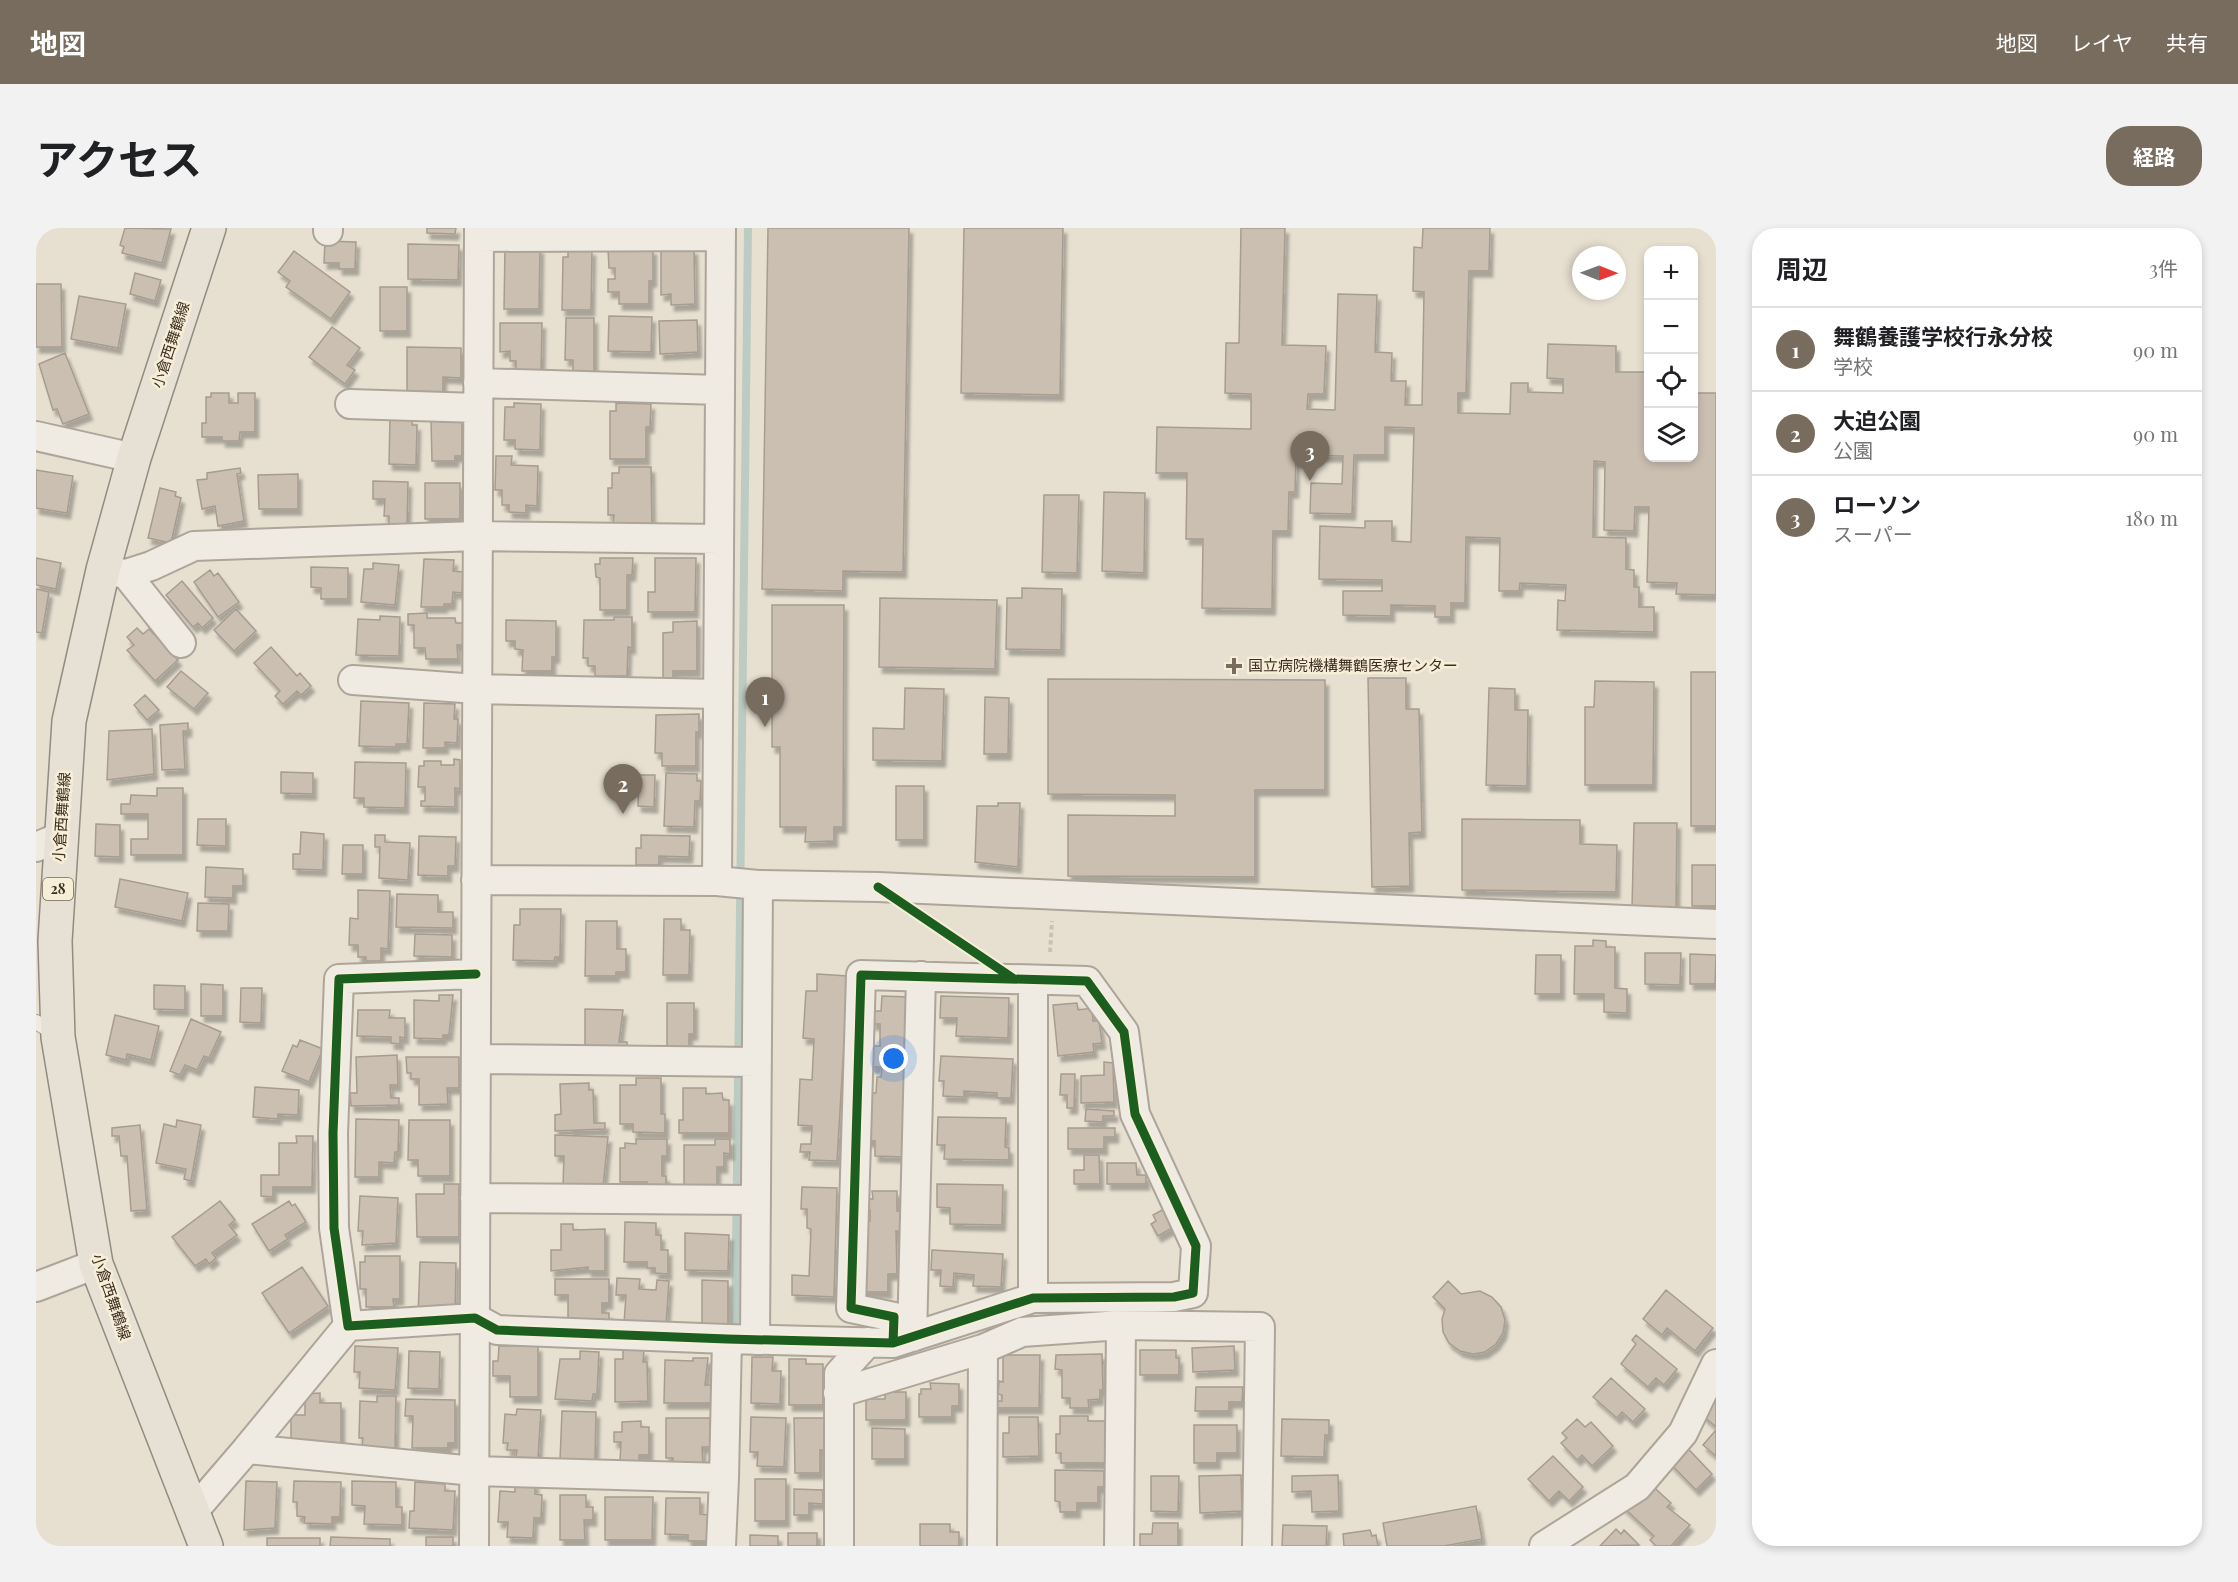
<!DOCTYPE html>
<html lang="ja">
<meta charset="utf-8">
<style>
body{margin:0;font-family:"Playfair Display","Noto Sans JP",serif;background:#f2f2f2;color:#202124}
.controls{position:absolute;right:18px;top:18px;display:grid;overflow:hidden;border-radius:12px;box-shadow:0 3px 9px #0003}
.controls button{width:54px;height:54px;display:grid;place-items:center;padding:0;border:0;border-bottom:2px solid #e0e0e0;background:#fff;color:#202124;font:30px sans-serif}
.compass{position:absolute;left:1536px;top:18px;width:54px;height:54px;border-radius:50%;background:#fff;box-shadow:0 3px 9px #0003;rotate:91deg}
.you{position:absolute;left:858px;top:831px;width:21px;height:21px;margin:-15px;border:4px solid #fff;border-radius:50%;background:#1a73e8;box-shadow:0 0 0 9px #1a73e833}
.badge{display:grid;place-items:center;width:39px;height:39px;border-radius:50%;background:#786c5e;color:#fff;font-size:20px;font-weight:700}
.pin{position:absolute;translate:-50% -50px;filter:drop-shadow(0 2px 3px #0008)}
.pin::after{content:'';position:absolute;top:32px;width:21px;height:18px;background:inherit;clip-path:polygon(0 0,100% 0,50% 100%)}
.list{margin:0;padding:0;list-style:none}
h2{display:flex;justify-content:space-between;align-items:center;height:78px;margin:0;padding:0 24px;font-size:26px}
h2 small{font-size:20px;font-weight:400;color:#757577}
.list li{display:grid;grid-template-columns:39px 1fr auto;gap:18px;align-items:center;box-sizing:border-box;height:84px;padding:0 24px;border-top:2px solid #e0e0e0}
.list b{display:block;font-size:22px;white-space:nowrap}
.list p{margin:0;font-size:20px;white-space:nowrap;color:#757577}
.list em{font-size:20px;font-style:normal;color:#757577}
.icon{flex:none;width:33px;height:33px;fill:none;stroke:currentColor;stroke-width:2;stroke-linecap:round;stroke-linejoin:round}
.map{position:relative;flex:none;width:1680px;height:1318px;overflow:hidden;border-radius:24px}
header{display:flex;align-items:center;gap:36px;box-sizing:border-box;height:84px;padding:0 30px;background:#786c5e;color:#fff}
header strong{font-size:28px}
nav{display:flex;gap:33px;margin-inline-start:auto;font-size:21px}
.intro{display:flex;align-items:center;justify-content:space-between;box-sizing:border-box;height:144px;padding:0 36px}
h1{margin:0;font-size:42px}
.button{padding:15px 27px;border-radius:24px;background:#786c5e;color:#fff;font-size:21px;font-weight:700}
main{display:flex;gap:36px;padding:0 36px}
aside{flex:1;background:#fff;border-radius:24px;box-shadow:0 3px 9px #0003}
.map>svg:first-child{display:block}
</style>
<header>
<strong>地図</strong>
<nav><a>地図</a><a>レイヤ</a><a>共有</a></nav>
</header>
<div class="intro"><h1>アクセス</h1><a class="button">経路</a></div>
<main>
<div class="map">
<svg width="1680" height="1318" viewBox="0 0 1680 1318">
<defs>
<filter id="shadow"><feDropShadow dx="3.5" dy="6" stdDeviation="1.5" flood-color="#0004"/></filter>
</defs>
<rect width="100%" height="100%" fill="#e7e0d1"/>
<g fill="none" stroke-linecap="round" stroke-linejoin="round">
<path stroke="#bcccc2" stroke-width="8" d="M699 1108 712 0"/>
</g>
<path fill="#cbbfb2" stroke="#a89c90" stroke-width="1.5" filter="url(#shadow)" d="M89 0 135 1 126 35 86 25 88 19 84 17Z
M391 0H420L419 6 391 5Z
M732 0H873L867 344 807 343V363L726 361Z
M928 0H1027L1024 167 925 165Z
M1205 0H1249L1246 117 1290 118 1288 166H1272L1271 181 1299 182 1302 66 1341 67 1339 124 1356 125 1355 153H1370L1369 177H1386L1388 64 1377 63 1378 19 1386 20 1387 0H1454L1453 43H1433L1430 165H1422V185L1474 186 1475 155H1492V164L1527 165V151L1511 150 1512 116 1580 118V144H1612V230H1658V165H1680V367L1640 366 1641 355 1611 354 1613 279H1599L1598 303 1568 302 1569 234 1558 233 1557 309 1590 310V341L1598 342V359H1603V379H1618V404L1521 402 1522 372 1529 373 1530 357 1484 355 1483 363H1463L1464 310 1430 309 1429 375H1415V389H1399V378L1355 377V388L1307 387V363H1346V352L1283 351 1284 298 1329 300V293H1356V313L1375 314 1378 200 1349 199V227H1318L1316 286 1274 285 1275 255 1306 256 1307 228 1260 227 1259 264H1253L1252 303H1237L1236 381 1166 380 1167 311H1150L1151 245H1120L1121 199 1215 201V166L1189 165 1190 115H1203Z
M289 13 320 14 319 41H303V35H288Z
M372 16 423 17 422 52 372 51Z
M469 19 504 20 503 81H468Z
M532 21 556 22 555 82H526L527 29H532Z
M572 21H617V53H613V76H583V64H572V51H579V40H573Z
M625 21H658L659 76 635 77V66L625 67Z
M258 23 314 64 295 91 250 59 254 53 242 44Z
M99 45 125 52 119 73 94 66Z
M0 56H25L26 119H0Z
M344 59H371V103H344Z
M43 68 90 76 82 120 35 111Z
M573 88 616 89 615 124 572 123Z
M530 90H558V148H537V132H529Z
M661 92 662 124 624 126 623 93Z
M464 95H506L505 146 480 147V133H474V123L464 124Z
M296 99 324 120 311 137 319 142 309 156 273 129Z
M371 119 425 120V150L407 149V164L371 163Z
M29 125 53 186 27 196 21 181 17 182 3 136Z
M175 165H193V175H202V165H219V204H204L203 213H186V209H166V195H170V169H175Z
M478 175 505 176 504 222 479 221V212H468L469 179H478Z
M580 175 615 176 614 199H610V231H574V183H580Z
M354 190 376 191V197H381L380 237 353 236Z
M395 192H426V228H419V233H396Z
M460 228H476L475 237 502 238 501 278 490 277V285L473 284V277H466V262H459Z
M583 239H615L616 301 577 297 578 287H572V260H576V245H583Z
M204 240 205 245 201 246 208 293 182 298 179 278 166 281 161 252 171 251V245Z
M0 242 37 248 31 285 0 280Z
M262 246V281H223L222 247Z
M337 253 372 254 371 297H353V288H348L349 271H337Z
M389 255H424V291H389Z
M124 260 140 264 139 268 145 270 135 315 112 310Z
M1068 264 1109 265 1108 345 1066 343Z
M1008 267H1043L1041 345 1006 344Z
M0 330 25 335 20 361 0 357Z
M564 330H597L596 347H591V382H564V350L560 349 559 336H564Z
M619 330H660L659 384H612V364H619Z
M388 331 418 332 417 343 427 344 426 365 417 364 416 376H408V379H385Z
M337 335 363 337 359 377 325 374 328 341H337Z
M275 339 312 340V371H285V360L275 359Z
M174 342 178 348 182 345 203 374 182 389 158 354Z
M146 353 177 390 166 400 162 395 157 399 130 367Z
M986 360 1026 361 1025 422 970 421 971 370H986Z
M0 361 13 364 6 405 0 404Z
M844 370 961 372 959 441 843 439Z
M736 377H808L807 599H798V613L769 614 770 599H744V519H736Z
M200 381 220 403 198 423 178 402Z
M391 385V390H419L420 395H427V417H421L422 431H390L389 420H378V397H372V386Z
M344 388 364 389 363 428 320 427 322 391 344 392Z
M578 389H596V420L592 419 591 448H559V438H552V430H547L548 392H578Z
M470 392 520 393V429H516V443H486L487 422 479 421V413H470Z
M661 393V443H637V450H627V405L637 404V394Z
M101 400 107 406 113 401 142 432 119 453 91 422 98 417 91 409Z
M235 419 261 448 264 445 275 458 265 467 261 463 247 476 239 468 244 463 218 435Z
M145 443 172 465 158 481 131 459Z
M1655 444H1680V598H1655Z
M1332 450H1370V481H1383L1386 604 1373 605 1374 658 1336 659Z
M1012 451 1289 452V562H1219V649L1032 648V587L1139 588V567L1012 566Z
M1559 453 1618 454 1617 557H1549V479H1558Z
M869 460 908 461 906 533 837 532V500L868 501Z
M1453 460 1479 461V482H1492L1491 558 1450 557Z
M109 467 123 482 111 492 98 477Z
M949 469 973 470 972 526H948Z
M325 473 373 475 371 516H360V519L323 518Z
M388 475 419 476 418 491H422L421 515 409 514V520H387Z
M663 486V504H660V538H626V525H619L620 487Z
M152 495V503H147L149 541 126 542 124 497Z
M116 501 118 546 71 552 73 503Z
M418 531 424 532V561L419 560V579L385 578V573H389V559H382L383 538H388V533H405V537H418Z
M319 534 370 535 369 580 328 579V570H318Z
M245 544 277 545V566L245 565Z
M630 545 661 546V553H665L664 573H659L658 599 628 598Z
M603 547H619L618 579 602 578Z
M860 558H888V612H860Z
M121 560H147V627H95V611H112V586H85V576H94L95 567 121 568Z
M962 575H984L982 639 939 634 941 578H962Z
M162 591H190V618L161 617Z
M1426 591 1544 592V616L1581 617 1580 664 1426 662Z
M1598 595H1641L1640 681 1596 680Z
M60 596 84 597V629L59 628Z
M265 604 288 606 287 642 257 641V626H264Z
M339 607H349V614L374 615 372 652 343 650 344 619H339Z
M605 607 654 608 653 629 623 628V637H600V620H605Z
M383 608 420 609 419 638H412V648L382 647Z
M307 617H327V646H306Z
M1656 637H1680V678H1656Z
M170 639 207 641V658H197V670L169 669Z
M84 651 152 665 146 693 79 679Z
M322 662 354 663 352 721 345 720V733H330V729H322V717H313L314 690 322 691Z
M361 666 402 667V684H417V700L360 699Z
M162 675 193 676 192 703H161Z
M484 681H525L524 729H519L518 733 477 732 478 697H484Z
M628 691H645V702H654L653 747H627Z
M550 693H581V721H590V744H580V748H549Z
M379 706 416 707V729L378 728Z
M1557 712 1570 713V719H1579V760L1591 761V785L1568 784V766H1538L1539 718H1557Z
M1609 725H1645L1644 757 1609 756Z
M1654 726 1680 727 1679 756H1654Z
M1500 727H1525V766H1499Z
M781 746 812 748 801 933 773 932 774 924H764L765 916H775L776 898 762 897 764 851 776 852 778 811 767 810 770 763H781Z
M165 756 187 757V788H165Z
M118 757 149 758V782L118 781Z
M205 760H226L225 795 204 794Z
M403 767H417L413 807H407V811L378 810V772L403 773Z
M846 768 874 769 870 929 839 928V913H830L831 865H840L841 849H845L846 839H835V818H844V796H836V783H845Z
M905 768 973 770 972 810 920 808 921 790H904Z
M631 775H658V806H653V821H631Z
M1041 775 1042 782 1056 780 1057 793H1063L1066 815 1057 816 1058 824 1022 828 1017 777Z
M549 781 587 782 583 814H591L592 827 549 820Z
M322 782H354L353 790H369V810L364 809V816L355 815V809L321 808Z
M79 787 123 798 115 832 91 826 90 832 70 827Z
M155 791 185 804 173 830 168 828 161 842 149 837 144 847 134 843Z
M264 812 287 821 273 854 246 843 257 817 261 819Z
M361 827 362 857H354L355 870H363V877L315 878 314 865H321L320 829Z
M905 828 977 831 975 870H961V865L928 863V869L907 868 908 853H903Z
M370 829H423V860H411L412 876 383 877V851H375V845H371Z
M1068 834 1077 835 1078 874 1045 875V848L1068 847Z
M1025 846H1039L1038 880H1031V867H1024Z
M600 850H625V886H629V905L597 904V896H584V857H600Z
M553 855V862H557L558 895H569V901L519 903V887L525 886 524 856Z
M219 859 263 862 262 887 242 886V891L217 889Z
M647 860H670V866L686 865 687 872H693V905H643V892H647Z
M1050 881 1078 883V888H1067V894L1049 893Z
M902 889 970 890 969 919 973 920V932L908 931 909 917H901Z
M320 891 363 892 362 924H359L358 935 343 934V949H319Z
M141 892 165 897 155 953 148 951 150 941 120 935 128 896 140 899Z
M373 892H414V948H382V932H372Z
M104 897 111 982 95 983 91 928H85L83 908H76V900Z
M1032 900H1079V909H1068V921H1032Z
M519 907 572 909 567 959 527 958 528 928H519Z
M260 908H277L276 959H237V969L225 968V947H243V915H261Z
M600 911H631V928H626V948H630V963H610L611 954H584V920H589V915L600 916Z
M679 911H694V926L688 925V939H681V958H648V917H679Z
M1048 927H1063L1064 956H1038V942H1048Z
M1071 935H1100L1101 947H1110V956H1071Z
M408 956H423V1009H381L380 966H408Z
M901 956 967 957 966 997 914 996V980L901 979Z
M766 959 801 960 798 1069 756 1067V1047L773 1048 775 1001 771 1000V981H765Z
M836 963H861V983H866V1003H860L861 1046H852V1064H824V1046H831L827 993H834V982L828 983 829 971H837Z
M324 968 362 970 360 1015 326 1017 327 1003H322Z
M184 973 199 992 193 997 201 1007 176 1025 180 1030 173 1036 170 1031 159 1038 136 1009Z
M253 973 256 978 259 976 270 994 249 1007 252 1011 233 1023 216 996Z
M1128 981 1138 999 1122 1008 1115 996 1120 993 1117 987Z
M589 994 620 995V1007H625V1022H632V1046L619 1045V1040H611V1034H588Z
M525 996H537V1002L569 1001V1043H552V1039L515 1043V1022H525Z
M649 1005 693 1007 692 1043 649 1042Z
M896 1022 967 1026 965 1059 937 1058 938 1047 918 1045 917 1059 904 1058 905 1042H895Z
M329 1028H364V1071H357L358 1079H330V1061H324V1034H329Z
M384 1034 420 1035 419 1089 382 1088Z
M266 1039 292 1078 253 1105 226 1065Z
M581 1050 604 1051 603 1061 620 1062 621 1052 633 1053 630 1098 588 1095 590 1067H580Z
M519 1051H573V1075H566V1085H573V1099L532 1093V1067H519Z
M666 1052 692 1053V1096H666Z
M1412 1053 1425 1066 1444 1063 1456 1069 1465 1079 1469 1092 1467 1105 1460 1116 1449 1124 1437 1126 1424 1123 1413 1115 1407 1104 1406 1091 1409 1081 1397 1069Z
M1630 1062 1677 1100 1659 1123 1631 1100 1626 1107 1607 1091Z
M1600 1107 1641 1141 1628 1157 1620 1150 1612 1159 1585 1136 1600 1116 1596 1112Z
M319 1118 362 1120 359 1162 323 1160 324 1144H318Z
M463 1118H502V1169H474V1148H457V1133H462Z
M1198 1118 1199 1142 1157 1144 1156 1120Z
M587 1122H608L607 1134H611L612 1173 579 1174V1131H587Z
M1104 1122H1140V1130H1143V1147H1104Z
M373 1123 404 1124 403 1161 372 1160Z
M544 1123 563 1124 561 1166H557L556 1173 519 1171 524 1131H544Z
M1066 1126 1067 1162H1064V1171L1052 1172 1053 1180H1034V1170H1026V1142L1019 1141 1020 1127Z
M967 1127H1004L1003 1180H956V1173H966V1167L962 1166 963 1153 967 1154Z
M716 1129H737L736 1143H745L744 1176 715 1175Z
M657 1130H672L669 1157H675V1175H628L629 1132 657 1133Z
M753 1131H770V1136H787V1177H753Z
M1575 1150 1609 1181 1597 1194 1586 1184 1581 1190 1557 1169Z
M894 1155 923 1156V1178H916V1189H883V1166H885V1161H895Z
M1160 1159H1207L1206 1174H1193V1183H1159Z
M849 1164H870V1192H830V1171H849Z
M284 1165V1175H305V1217L255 1216V1187H269V1166Z
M341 1168H360L359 1220 326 1219 327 1210H323L324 1173 341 1174Z
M370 1171 419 1172V1215H412V1220H376L377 1188H369Z
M1678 1172 1680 1174V1199L1665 1186Z
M481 1181 505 1182 502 1230 480 1229 481 1222H471L472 1215H467L469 1186 480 1187Z
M526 1183 560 1184 559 1232H524Z
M1024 1188H1052V1193H1071V1235H1025V1225H1020V1206H1024Z
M715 1189 750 1190 748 1239 721 1238 722 1224H714Z
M973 1189H1002L1003 1228 967 1229V1205H973Z
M630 1190H674V1219H666L667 1237H637V1230H630Z
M758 1190H788V1222H784V1245H759Z
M1246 1191 1293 1192V1207H1289L1288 1229 1245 1228Z
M1541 1191 1549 1199 1555 1194 1577 1218 1556 1238 1546 1227 1541 1232 1525 1215 1531 1210 1526 1205Z
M605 1193V1199H613V1227H603V1234H584L585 1214H578V1204H586V1194Z
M1158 1197H1201V1225H1181V1235H1158Z
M836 1200 869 1201V1231H836Z
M1680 1202V1228L1667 1217Z
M1640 1208 1676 1246 1660 1262 1623 1224Z
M1517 1228 1547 1259 1533 1273 1523 1263 1513 1273 1492 1251Z
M1019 1242 1068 1243V1259H1062V1275H1041V1284H1024V1274L1019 1273Z
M1205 1247 1206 1283 1164 1285 1163 1248Z
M1302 1247 1303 1283 1276 1284 1275 1263 1256 1264V1248Z
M1115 1248H1143L1142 1284 1115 1283Z
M719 1251H750V1293H719Z
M1610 1252 1635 1275 1631 1279 1654 1297 1635 1318H1620L1614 1312 1618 1308 1586 1278Z
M210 1253 241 1254 239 1300 208 1302Z
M258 1253 305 1254 304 1289H296V1296L268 1295 269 1289 261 1288V1274H257Z
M316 1253 360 1254V1279H366V1297L328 1296 329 1278 316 1277Z
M379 1254 409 1256V1263H419L417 1302 373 1300 374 1283H378Z
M479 1254 499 1255V1266L506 1267 505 1290H498L497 1310 471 1309 472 1294H462L464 1263 479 1264Z
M758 1261 787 1262V1276L773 1275V1287H758Z
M524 1267H550V1279H557V1292H548L549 1312H524Z
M569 1269H617L616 1312H569Z
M630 1270H664V1286L672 1287V1313H652V1307L629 1306Z
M1440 1278 1446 1311 1408 1318H1351L1347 1295Z
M1117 1295H1142V1318H1104V1306H1116Z
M884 1296H914V1304H923V1318H884Z
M1247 1297 1291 1298 1290 1318H1246Z
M1580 1301 1585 1306 1588 1302 1603 1317 1564 1318Z
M1334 1302 1336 1308 1340 1307 1342 1318H1308L1307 1306Z
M752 1305H781V1318H789H752Z
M714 1307 742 1308V1318H714Z
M295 1309 354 1311V1318H294Z
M390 1309H417V1318H390Z
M231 1310H284V1318H231Z"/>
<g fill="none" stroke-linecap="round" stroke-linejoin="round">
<g stroke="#ada599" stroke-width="16">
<path id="lane" d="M0 794 21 807"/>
</g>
<g stroke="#ada599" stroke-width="32">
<path id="street" d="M292 3V0
M443 9 685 8
M442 155 684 162
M314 176 442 180
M0 208 98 230
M67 342 90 346 115 338 158 318 441 308 683 311
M90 346 145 415
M317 452 441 461 682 466
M0 619 24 609
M440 652 681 653 722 657 842 659 1680 696
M681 653 685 0
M440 746 303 751 297 905 298 1000 312 1098 439 1090 461 1102 691 1111 857 1115 997 1070 1138 1069 1157 1065 1160 1018 1099 886 1088 804 1051 753 825 747 815 1080 858 1089 857 1115
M440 831 721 834
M439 970 720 972
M0 1059 60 1036
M997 1070V752
M876 1109 885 748
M719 1112 722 657
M802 1165 947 1121 986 1104 1085 1097 1224 1099 1221 1318
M211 1221 312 1098
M688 1250 691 1111
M156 1285 211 1221 438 1243 688 1250 685 1318
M438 1318 443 0
M803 1318V1146L832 1114
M946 1318 947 1121
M1083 1318 1085 1097
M1508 1318 1601 1259 1647 1205 1680 1136"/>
</g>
<g stroke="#928b80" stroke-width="36">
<path id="primary" d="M170 1318 60 1036 22 809 19 713 33 493 67 342 98 230 173 0"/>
</g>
<path stroke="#c8c2b9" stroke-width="4" stroke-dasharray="4.5 3" stroke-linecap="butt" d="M1014 724 1016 693"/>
<use href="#lane" stroke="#efebe3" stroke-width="14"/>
<use href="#street" stroke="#efebe3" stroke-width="28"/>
<use href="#primary" stroke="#e6e1d4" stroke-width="33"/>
<g stroke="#f7eed8" stroke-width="13">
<path id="cycleway" d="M842 659 978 751
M440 746 303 751 297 905 298 1000 312 1098 439 1090 461 1102 691 1111 857 1115 997 1070 1138 1069 1157 1065 1160 1018 1099 886 1088 804 1051 753 825 747 815 1080 858 1089 857 1115"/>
</g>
<use href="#cycleway" stroke="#1b5e20" stroke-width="9"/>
</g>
<path fill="#786c5e" stroke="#f7eed8" stroke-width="2" d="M1195 429h6v6h6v6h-6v6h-6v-6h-6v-6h6z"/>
<g text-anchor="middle" stroke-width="5" stroke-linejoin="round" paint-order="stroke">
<rect fill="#f7eed8" stroke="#756857" stroke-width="1.5" x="7" y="650" width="30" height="22" rx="4.5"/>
<g font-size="14" font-weight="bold" fill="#3d2e20">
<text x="22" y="666">28</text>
</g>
<g font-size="15" fill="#3d2e20" stroke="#f7eed8">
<text transform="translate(135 117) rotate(-72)" y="5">小倉西舞鶴線</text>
<text transform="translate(26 589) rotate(-86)" y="5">小倉西舞鶴線</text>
<text transform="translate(75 1069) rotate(71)" y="5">小倉西舞鶴線</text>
</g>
<g font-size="15" fill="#3d2e20" stroke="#f7eed8" text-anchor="start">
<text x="1212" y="443">国立病院機構舞鶴医療センター</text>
</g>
</g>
</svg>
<div class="controls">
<button>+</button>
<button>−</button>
<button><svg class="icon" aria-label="locate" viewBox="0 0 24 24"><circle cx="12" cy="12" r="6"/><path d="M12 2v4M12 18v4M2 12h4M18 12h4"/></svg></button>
<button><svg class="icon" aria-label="layers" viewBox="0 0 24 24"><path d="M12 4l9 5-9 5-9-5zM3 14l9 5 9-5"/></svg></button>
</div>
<svg class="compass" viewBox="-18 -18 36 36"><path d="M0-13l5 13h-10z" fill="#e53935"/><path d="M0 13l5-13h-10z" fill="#757577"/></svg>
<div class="you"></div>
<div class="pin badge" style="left:729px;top:499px">1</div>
<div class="pin badge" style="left:587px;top:586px">2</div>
<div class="pin badge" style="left:1274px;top:253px">3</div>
</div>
<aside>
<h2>周辺<small>3件</small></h2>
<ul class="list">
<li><span class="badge">1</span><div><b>舞鶴養護学校行永分校</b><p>学校</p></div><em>90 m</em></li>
<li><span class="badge">2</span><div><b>大迫公園</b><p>公園</p></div><em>90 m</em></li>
<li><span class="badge">3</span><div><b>ローソン</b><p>スーパー</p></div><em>180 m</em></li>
</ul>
</aside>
</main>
